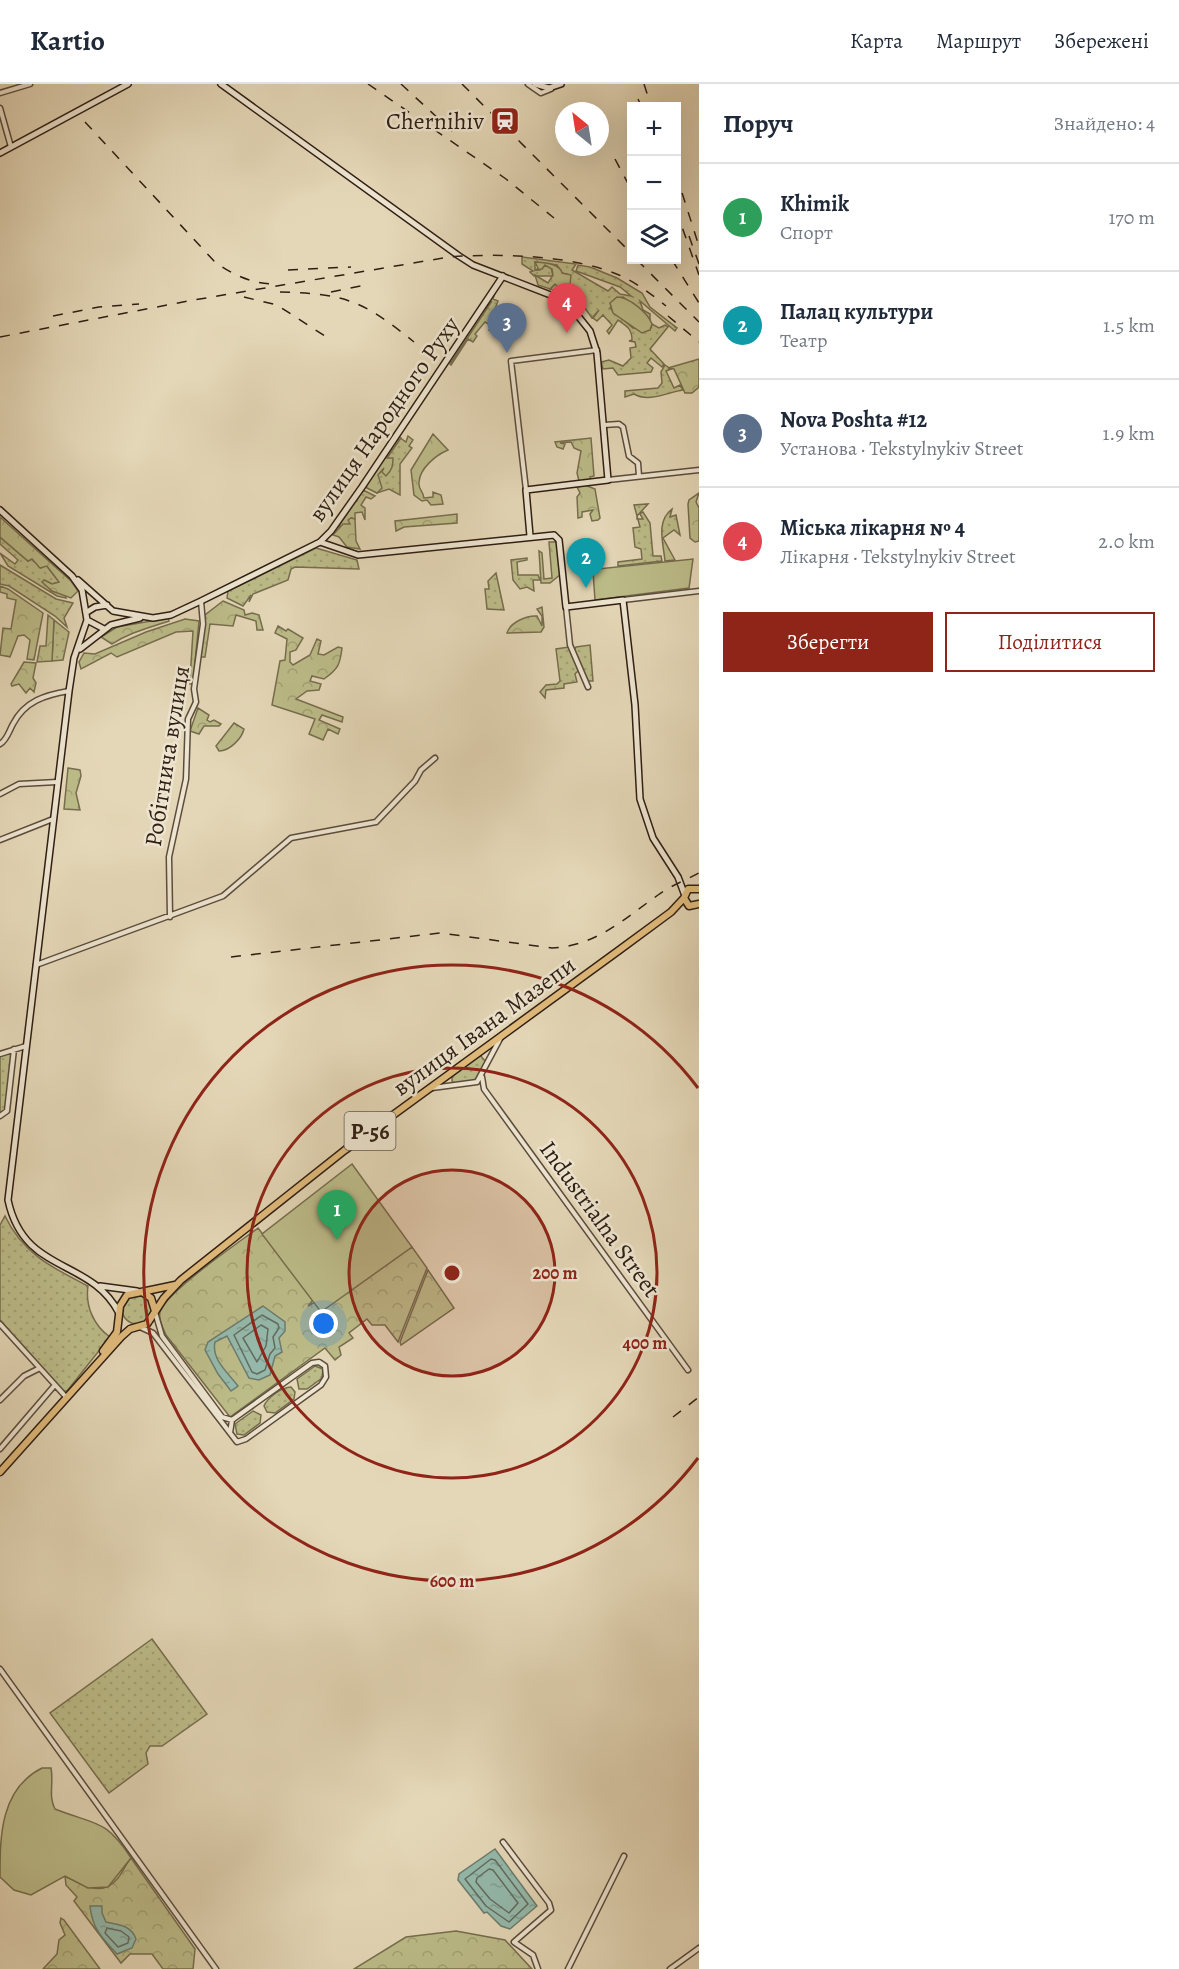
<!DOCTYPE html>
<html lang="uk">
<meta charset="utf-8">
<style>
body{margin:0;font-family:Alegreya,serif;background:#f6f6f7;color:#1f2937}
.controls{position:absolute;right:18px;top:18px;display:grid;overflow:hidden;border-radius:0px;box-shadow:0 6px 24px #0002}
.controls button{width:54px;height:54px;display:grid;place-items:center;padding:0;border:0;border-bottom:2px solid #e0e1e3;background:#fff;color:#1f2937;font:30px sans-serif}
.compass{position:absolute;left:555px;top:18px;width:54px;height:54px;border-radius:50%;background:#fff;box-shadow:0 6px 24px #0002;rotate:330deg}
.you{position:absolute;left:324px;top:1240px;width:21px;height:21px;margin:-15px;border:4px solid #fff;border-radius:50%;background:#1a73e8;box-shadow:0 0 0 9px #1a73e833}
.badge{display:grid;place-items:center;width:39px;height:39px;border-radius:50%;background:#8f2418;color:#fff;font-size:20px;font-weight:700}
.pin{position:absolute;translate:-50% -50px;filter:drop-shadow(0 2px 3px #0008)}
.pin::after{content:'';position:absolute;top:32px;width:21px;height:18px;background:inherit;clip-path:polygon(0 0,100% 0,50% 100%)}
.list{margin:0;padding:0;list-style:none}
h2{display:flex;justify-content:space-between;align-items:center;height:78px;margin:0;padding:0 24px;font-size:26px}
h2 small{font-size:20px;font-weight:400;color:#747a83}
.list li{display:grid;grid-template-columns:39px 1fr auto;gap:18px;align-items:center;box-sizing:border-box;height:108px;padding:0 24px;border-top:2px solid #e0e1e3}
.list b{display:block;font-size:22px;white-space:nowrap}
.list p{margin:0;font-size:20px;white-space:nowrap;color:#747a83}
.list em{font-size:20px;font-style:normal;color:#747a83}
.actions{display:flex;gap:12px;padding:18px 24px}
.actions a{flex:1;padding:14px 0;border:2px solid #8f2418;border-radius:0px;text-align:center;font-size:21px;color:#8f2418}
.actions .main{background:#8f2418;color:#fff}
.icon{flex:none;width:33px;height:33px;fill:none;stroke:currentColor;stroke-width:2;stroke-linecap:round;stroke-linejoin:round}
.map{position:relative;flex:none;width:699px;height:1885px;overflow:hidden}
header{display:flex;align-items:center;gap:36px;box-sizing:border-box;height:84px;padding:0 30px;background:#fff;border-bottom:2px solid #e0e1e3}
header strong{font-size:28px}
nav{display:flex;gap:33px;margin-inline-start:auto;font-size:21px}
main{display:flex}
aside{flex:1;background:#fff}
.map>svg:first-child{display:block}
</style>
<header>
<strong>Kartio</strong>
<nav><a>Карта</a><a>Маршрут</a><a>Збережені</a></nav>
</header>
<main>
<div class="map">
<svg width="699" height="1885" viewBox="0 0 699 1885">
<defs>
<pattern id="grass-dots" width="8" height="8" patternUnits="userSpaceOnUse" patternTransform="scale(1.5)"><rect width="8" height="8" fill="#bcbc89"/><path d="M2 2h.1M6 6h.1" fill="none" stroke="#a2a175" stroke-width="1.8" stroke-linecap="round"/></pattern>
<pattern id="forest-crowns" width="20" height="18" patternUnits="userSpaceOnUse" patternTransform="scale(1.5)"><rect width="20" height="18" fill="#bcbc89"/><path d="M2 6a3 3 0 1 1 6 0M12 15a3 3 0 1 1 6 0" fill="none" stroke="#a2a175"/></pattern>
<pattern id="water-ripples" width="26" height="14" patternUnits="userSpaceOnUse" patternTransform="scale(1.5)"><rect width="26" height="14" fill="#95baac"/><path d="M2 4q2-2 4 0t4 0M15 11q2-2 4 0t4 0" fill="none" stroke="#819f93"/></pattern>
</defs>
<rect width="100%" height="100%" fill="#e4d7b7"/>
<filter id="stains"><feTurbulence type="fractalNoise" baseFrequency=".00333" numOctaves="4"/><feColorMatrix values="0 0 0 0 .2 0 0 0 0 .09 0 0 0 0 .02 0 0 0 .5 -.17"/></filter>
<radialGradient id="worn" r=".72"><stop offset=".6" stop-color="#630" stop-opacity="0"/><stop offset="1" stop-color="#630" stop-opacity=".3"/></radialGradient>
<path fill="url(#grass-dots)" stroke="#766d4e" stroke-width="1.5" d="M522 173 576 180 572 186 608 207 612 203 620 210 631 212 620 203 576 187 578 181 590 183 617 194 642 209 650 223 677 244 675 247 640 217 643 226 650 230V235L623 213 610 224 633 244 650 246 652 240 659 244 665 241 668 243 650 265 664 280 662 283 651 274 647 279 653 284 651 288 618 291 613 284 603 285 601 278 609 276 623 282 631 274 630 264 636 263 635 258 629 257 632 256C632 245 627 242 618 236L609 250 607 247 612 241 603 231 597 237 593 234 599 226 592 234 582 220H574L563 205 560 208 550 205 555 200 570 195V191L562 189 557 181 535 178V186H540L545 180 551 183 553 192H534L530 188 533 187 522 180Z
M496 206 493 215 498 217 493 230 496 238 491 239 498 245 514 249 503 255 489 246 492 242 485 238 475 250 477 252 473 258 468 255 451 281 450 280 492 217 478 232Z
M665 281 671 285 666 287 674 304 680 301 683 306C668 308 649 319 634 310L625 313V307L658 304 662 299 661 288Z
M408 352 413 356 409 362 412 364 400 380V411L389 405 377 409 367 404 399 353 406 358Z
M363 406 375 412 371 415 366 413 361 421 365 424V436L362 428 355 429V435L351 434 350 440 338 443Z
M648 420 637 432V435H643L640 430 643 428 650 439 653 472H661L662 477 618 482V478L642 475 641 465 635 463 633 444 640 443 634 421Z
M672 425 670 433 676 431 680 451 674 446 663 454 675 476 665 477C663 458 656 437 672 425Z
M0 453 28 477 32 475 41 484 46 481 59 498 52 500 44 496 52 507 65 510 66 514 57 512 8 482 0 469 15 480 18 476 0 460Z
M316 464 357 476 359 485 295 483 291 485 288 496 253 510 249 518 251 511 243 522 227 514 228 507Z
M527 474V476L517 478 518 491H538L540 496H533L534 507 527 503 520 505 513 496 511 476Z
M0 481 56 515 73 519 64 534 67 543 55 532 9 502 0 500Z
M496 489 504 526 487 525 485 505H489L488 497Z
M54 536 69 548 63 576 52 577Z
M590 561 593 597H588L574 566 576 563Z
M569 563 579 586 575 590 577 598 564 600V604L546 606 545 614 540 608 546 601 557 600 560 597 556 565Z
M13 968 6 1026 0 1031V971Z
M480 971 486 978 476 996 455 1000 452 997V992Z
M5 1132C23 1170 53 1184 88 1202 85 1222 94 1242 110 1253L67 1307H62L0 1236V1141Z
M122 1225a15 15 0 1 1 30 0a15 15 0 1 1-30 0Z
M315 1282 323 1285 322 1294 307 1305H299L297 1295Z
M291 1303 295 1308 294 1315 275 1329 267 1328 264 1322C267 1314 282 1303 291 1303Z
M253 1327 261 1331 260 1339 244 1351 237 1350 235 1340Z
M152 1555 207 1630 162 1662H150L146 1669 148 1680 109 1709 50 1629Z"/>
<path fill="url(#forest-crowns)" stroke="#766d4e" stroke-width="1.5" d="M535 178C544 179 560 179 562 189L571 191 570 200 558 203 555 200 550 205 538 201 535 191 548 199 553 191 552 185 545 181 542 185 536 186 538 184Z
M699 275V303L692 309H685L674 285 668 284Z
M433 350 448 366C436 371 420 384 419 398 418 406 423 406 424 414L433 413V408L441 411 443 420 431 421 427 416 422 417 414 411 411 386Z
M399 353 401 354 387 374H393C393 382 392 386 386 392L382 388 384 384 378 391 382 404 377 409 367 404 366 401Z
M591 354 594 392 590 393 591 396 579 397 577 389 581 367 574 364 571 358 560 359 565 360 563 365 557 363 555 358Z
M585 401 595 405 600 434 598 436 592 437 590 430 593 426 582 428V433L578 434 577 413 580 409 577 403Z
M699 409 696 418 699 424V457L695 458 690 454 688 420 689 416Z
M457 430V439L404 443 396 447 395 437Z
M0 433 71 497 78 507 71 514 52 507 42 498 44 496 52 500 59 498 47 482 40 484 32 475 28 477 0 453Z
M351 434 355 435 356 457 360 465 347 463 339 453 333 451 343 440H350L348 436Z
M549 458H557L561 490 550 499H541L539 467 542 469 544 495 552 494Z
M0 502 8 505 43 529 34 576 27 575 30 556 24 551 18 552 10 573 0 571 3 544 11 545 16 516 7 514V510L0 508Z
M223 517 244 526 245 531 252 529 259 531 263 546H257L256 537 236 531 233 542 210 540 205 573H201L205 531Z
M542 523 544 543 541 548 507 549C510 538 528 531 537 532L542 542V532L537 525Z
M48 531 54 536 52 577 37 578 40 562H46Z
M168 534 169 537C149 544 130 548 112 560L101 553 117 543Z
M185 535 199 537 193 599 190 600V596L193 547 176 548 117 573 111 569 81 585 79 578 84 569 95 570 146 548Z
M278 542 286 547 288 545 303 554 296 566 290 568V578L293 581 310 571 317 555 321 557 318 570 324 571 338 563 342 564C340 581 338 585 324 595L312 592 310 597 321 600 319 606 307 607 296 615 343 633 342 638 322 631 319 636 340 645 338 650 328 645 323 656 309 650 315 635 272 621 280 577 285 576 287 555 275 549Z
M24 578 36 579 33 594 36 599 34 608 30 604 26 609 19 600 12 602 11 600Z
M198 624 209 631 207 636 210 638 214 636 221 640 219 642H204L199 650 190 647Z
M234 639 244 645C242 654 230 667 219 667L216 662Z
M68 684 80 686 81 692 76 709 80 726 64 725Z
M258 1144 313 1216 308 1222 412 1163 427 1184 398 1258 385 1241H372L367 1235 349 1249 353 1254 339 1263 341 1271 335 1276 325 1264 230 1333 166 1251C163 1244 158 1236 160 1228 166 1208 238 1159 258 1144Z
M428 1186 454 1224 401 1261 400 1258Z
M131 1774 195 1865 193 1885H163L152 1870H130L121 1879 74 1817 77 1813 66 1801 65 1792C83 1801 102 1814 118 1794 123 1788 125 1781 131 1774Z
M61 1834 64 1836 100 1885H43L57 1870 59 1856 65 1851 60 1839Z
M456 1847 505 1856 532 1885H354L406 1853Z"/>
<path fill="#bcbc89" stroke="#766d4e" stroke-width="1.5" d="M617 213C629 213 648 229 652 240L650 246 642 249 613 229 610 219Z
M693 475 689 504 595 516 593 488 585 489V481L593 480 598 485Z
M352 1080 412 1163 321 1228 262 1150Z
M42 1684H51C54 1699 48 1712 55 1725 95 1741 105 1734 131 1774L108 1803 88 1804 65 1792 31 1811 14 1806 0 1793C0 1753 0 1705 42 1684Z"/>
<path fill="url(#water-ripples)" stroke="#6c7c6f" stroke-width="1.5" d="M263 1222 285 1238V1247L279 1254 282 1268 275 1272 270 1291 259 1296 249 1294 227 1252 215 1258C211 1275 228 1289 238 1302L231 1307 218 1290 205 1266 208 1258Z
M495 1765 537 1822 510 1845 501 1842 487 1828 484 1829 458 1796 459 1790Z
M90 1822H102V1829L106 1838C119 1841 131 1841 136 1855L132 1864 117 1870C102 1854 92 1844 90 1822Z"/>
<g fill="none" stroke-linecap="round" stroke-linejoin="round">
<path stroke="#626c60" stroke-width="1.5" d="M262 1231 278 1240 279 1244 273 1253 275 1264 270 1270 265 1286 257 1290 252 1288 234 1251Z
M261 1241 268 1245 266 1262 257 1278 243 1254Z
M491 1775 495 1776 528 1820 509 1838 486 1822 465 1795Z
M489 1785 493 1786 518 1819 509 1829 490 1815 476 1798 477 1794Z
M107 1844 121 1847 129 1853 128 1859 118 1863 105 1849Z"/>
<g stroke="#5c4c3d" stroke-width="7">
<path id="street" d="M528 0 541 9 551 5
M0 9 30 0
M0 24 11 63
M604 341 619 340 623 343 629 372 638 379 639 392
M608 396 699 386
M526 406 511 277 597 266
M623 516 699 507
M566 523 570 561 588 603
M0 660C7 656 9 647 13 640 25 617 45 611 69 607
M0 710 19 700 57 698
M0 756 53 735
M170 833 169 773 186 695 188 635 196 618 194 605 203 540 201 517
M36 881 223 812 291 754 376 738 415 697 421 686 435 674
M0 970 26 962
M482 993 484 1005 688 1286
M432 1004 477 998 501 953
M0 1032 7 1027 14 965
M0 1240 66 1313
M140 1243 153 1249 237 1358 246 1355 321 1301 326 1293 325 1282 319 1278 312 1279 232 1336 222 1333 162 1252 155 1228
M0 1316 24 1292 38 1285
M230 1349 232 1336
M0 1365 54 1302
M0 1585 216 1885
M503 1758 549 1819 551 1826 514 1858 533 1871 538 1885
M568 1885 624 1772
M670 1885 699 1864"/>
</g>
<g stroke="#2f1e14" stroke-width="8">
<path id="secondary" d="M221 0 459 172 473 181 566 217 590 247 597 269 608 396 526 406 530 452
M535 0 549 4 561 0
M0 69 128 0
M0 426 72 492 82 506 87 536 74 574 69 607 8 1116C24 1191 90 1173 119 1229
M320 458 358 471 554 451 559 456 566 523 623 516 635 621 640 715 653 754 678 793 684 809
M78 496 113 527 153 534 171 531 201 517 320 458 331 447 362 403 503 192
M87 528 95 523 107 521
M87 536 104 545
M80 565 111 541 140 534
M100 1202 137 1207"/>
</g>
<g stroke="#2f1e14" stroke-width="9">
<path id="primary" d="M699 805H688L684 814 689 822 699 820
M142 1208 151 1214 155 1227
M103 1267 117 1248 120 1222 127 1211 175 1201
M0 1388 121 1253 130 1245 147 1240 164 1214 181 1196 345 1066 618 867 671 828 684 814"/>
</g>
<use href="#street" stroke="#ede5d0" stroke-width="4"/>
<use href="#secondary" stroke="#ede5d0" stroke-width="5"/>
<use href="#primary" stroke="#e2bc7c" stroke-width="6"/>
<path stroke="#2f1e14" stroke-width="1.5" stroke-dasharray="10 10" stroke-linecap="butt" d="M368 0 506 95 554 134
M401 0 454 49
M462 0 632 170
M644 0 651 22
M638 15 641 22
M85 38 214 177C231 190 250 199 272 200
M615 75 632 107
M676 90 698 159
M676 126 699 191
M689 152 699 180
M637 176 699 238
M672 176 699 219
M288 186 351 183
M280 208C346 210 362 216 414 258
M331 208 365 201
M244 213 277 221 331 256
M53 232 99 223 139 220
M668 232 699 258
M0 253 188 217 449 173C499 169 573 171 619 191 637 199 651 210 666 222
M231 873 440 849 552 864C596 862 624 835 658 811 670 802 686 796 699 789
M673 1333 699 1313"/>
</g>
<circle cx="452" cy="1189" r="103" fill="#8f2418" fill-opacity=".12"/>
<g fill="none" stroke="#8f2418" stroke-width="3">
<circle cx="452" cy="1189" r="103"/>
<circle cx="452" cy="1189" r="205"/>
<path d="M698 1374A308 308 0 1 1 698 1004"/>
</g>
<defs>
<g id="station-square" transform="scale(1.5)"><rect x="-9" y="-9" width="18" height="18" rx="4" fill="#8f2418" stroke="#ede5d0"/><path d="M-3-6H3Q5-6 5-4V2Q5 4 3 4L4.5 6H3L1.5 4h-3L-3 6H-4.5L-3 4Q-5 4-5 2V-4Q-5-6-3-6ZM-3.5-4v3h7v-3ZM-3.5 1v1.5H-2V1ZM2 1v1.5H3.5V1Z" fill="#fff"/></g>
</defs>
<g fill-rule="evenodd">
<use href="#station-square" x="505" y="37"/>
</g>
<g text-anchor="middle" stroke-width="5" stroke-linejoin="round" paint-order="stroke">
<rect fill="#ede5d0" stroke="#685a4c" stroke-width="1.5" x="344.5" y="1028" width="51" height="38" rx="4.5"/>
<g font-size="22" font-weight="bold" fill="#2f1e14">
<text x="370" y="1055">Р-56</text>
</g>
<g font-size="24" fill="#2f1e14" stroke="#ede5d0" text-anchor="end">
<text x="484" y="45">Chernihiv</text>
</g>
<g font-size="24" fill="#2f1e14" stroke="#ede5d0">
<text transform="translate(384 335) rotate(-55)" y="8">вулиця Народного Руху</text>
<text transform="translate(167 672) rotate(-81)" y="8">Робітнича вулиця</text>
<text transform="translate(484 942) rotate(-36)" y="8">вулиця Івана Мазепи</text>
<text transform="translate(600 1135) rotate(54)" y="8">Industrialna Street</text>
</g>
</g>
<circle cx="452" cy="1189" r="9" fill="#8f2418" stroke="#ede5d0" stroke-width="3"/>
<g font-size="18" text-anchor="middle" font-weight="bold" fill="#8f2418" stroke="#ede5d0" stroke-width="5" stroke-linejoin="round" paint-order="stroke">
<text x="555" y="1195">200 m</text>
<text x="645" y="1265">400 m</text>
<text x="452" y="1503">600 m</text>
</g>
<rect width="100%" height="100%" filter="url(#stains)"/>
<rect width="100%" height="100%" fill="url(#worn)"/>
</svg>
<div class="controls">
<button>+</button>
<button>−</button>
<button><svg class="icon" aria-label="layers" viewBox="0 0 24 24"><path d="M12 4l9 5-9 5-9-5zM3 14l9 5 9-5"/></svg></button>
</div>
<svg class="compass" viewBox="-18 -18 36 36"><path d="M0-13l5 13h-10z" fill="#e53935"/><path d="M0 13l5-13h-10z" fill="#747a83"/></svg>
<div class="you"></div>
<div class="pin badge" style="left:337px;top:1156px;background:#2e9e5b">1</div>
<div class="pin badge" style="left:586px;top:504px;background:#0f9aa8">2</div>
<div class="pin badge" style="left:507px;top:269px;background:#5c6f8a">3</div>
<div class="pin badge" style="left:567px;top:249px;background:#e0444e">4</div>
</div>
<aside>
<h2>Поруч<small>Знайдено: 4</small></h2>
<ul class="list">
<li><span class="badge" style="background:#2e9e5b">1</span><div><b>Khimik</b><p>Спорт</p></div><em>170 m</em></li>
<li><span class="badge" style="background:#0f9aa8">2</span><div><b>Палац культури</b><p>Театр</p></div><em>1.5 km</em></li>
<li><span class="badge" style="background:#5c6f8a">3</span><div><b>Nova Poshta #12</b><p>Установа · Tekstylnykiv Street</p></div><em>1.9 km</em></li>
<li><span class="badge" style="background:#e0444e">4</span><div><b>Міська лікарня № 4</b><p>Лікарня · Tekstylnykiv Street</p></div><em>2.0 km</em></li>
</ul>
<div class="actions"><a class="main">Зберегти</a><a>Поділитися</a></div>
</aside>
</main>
